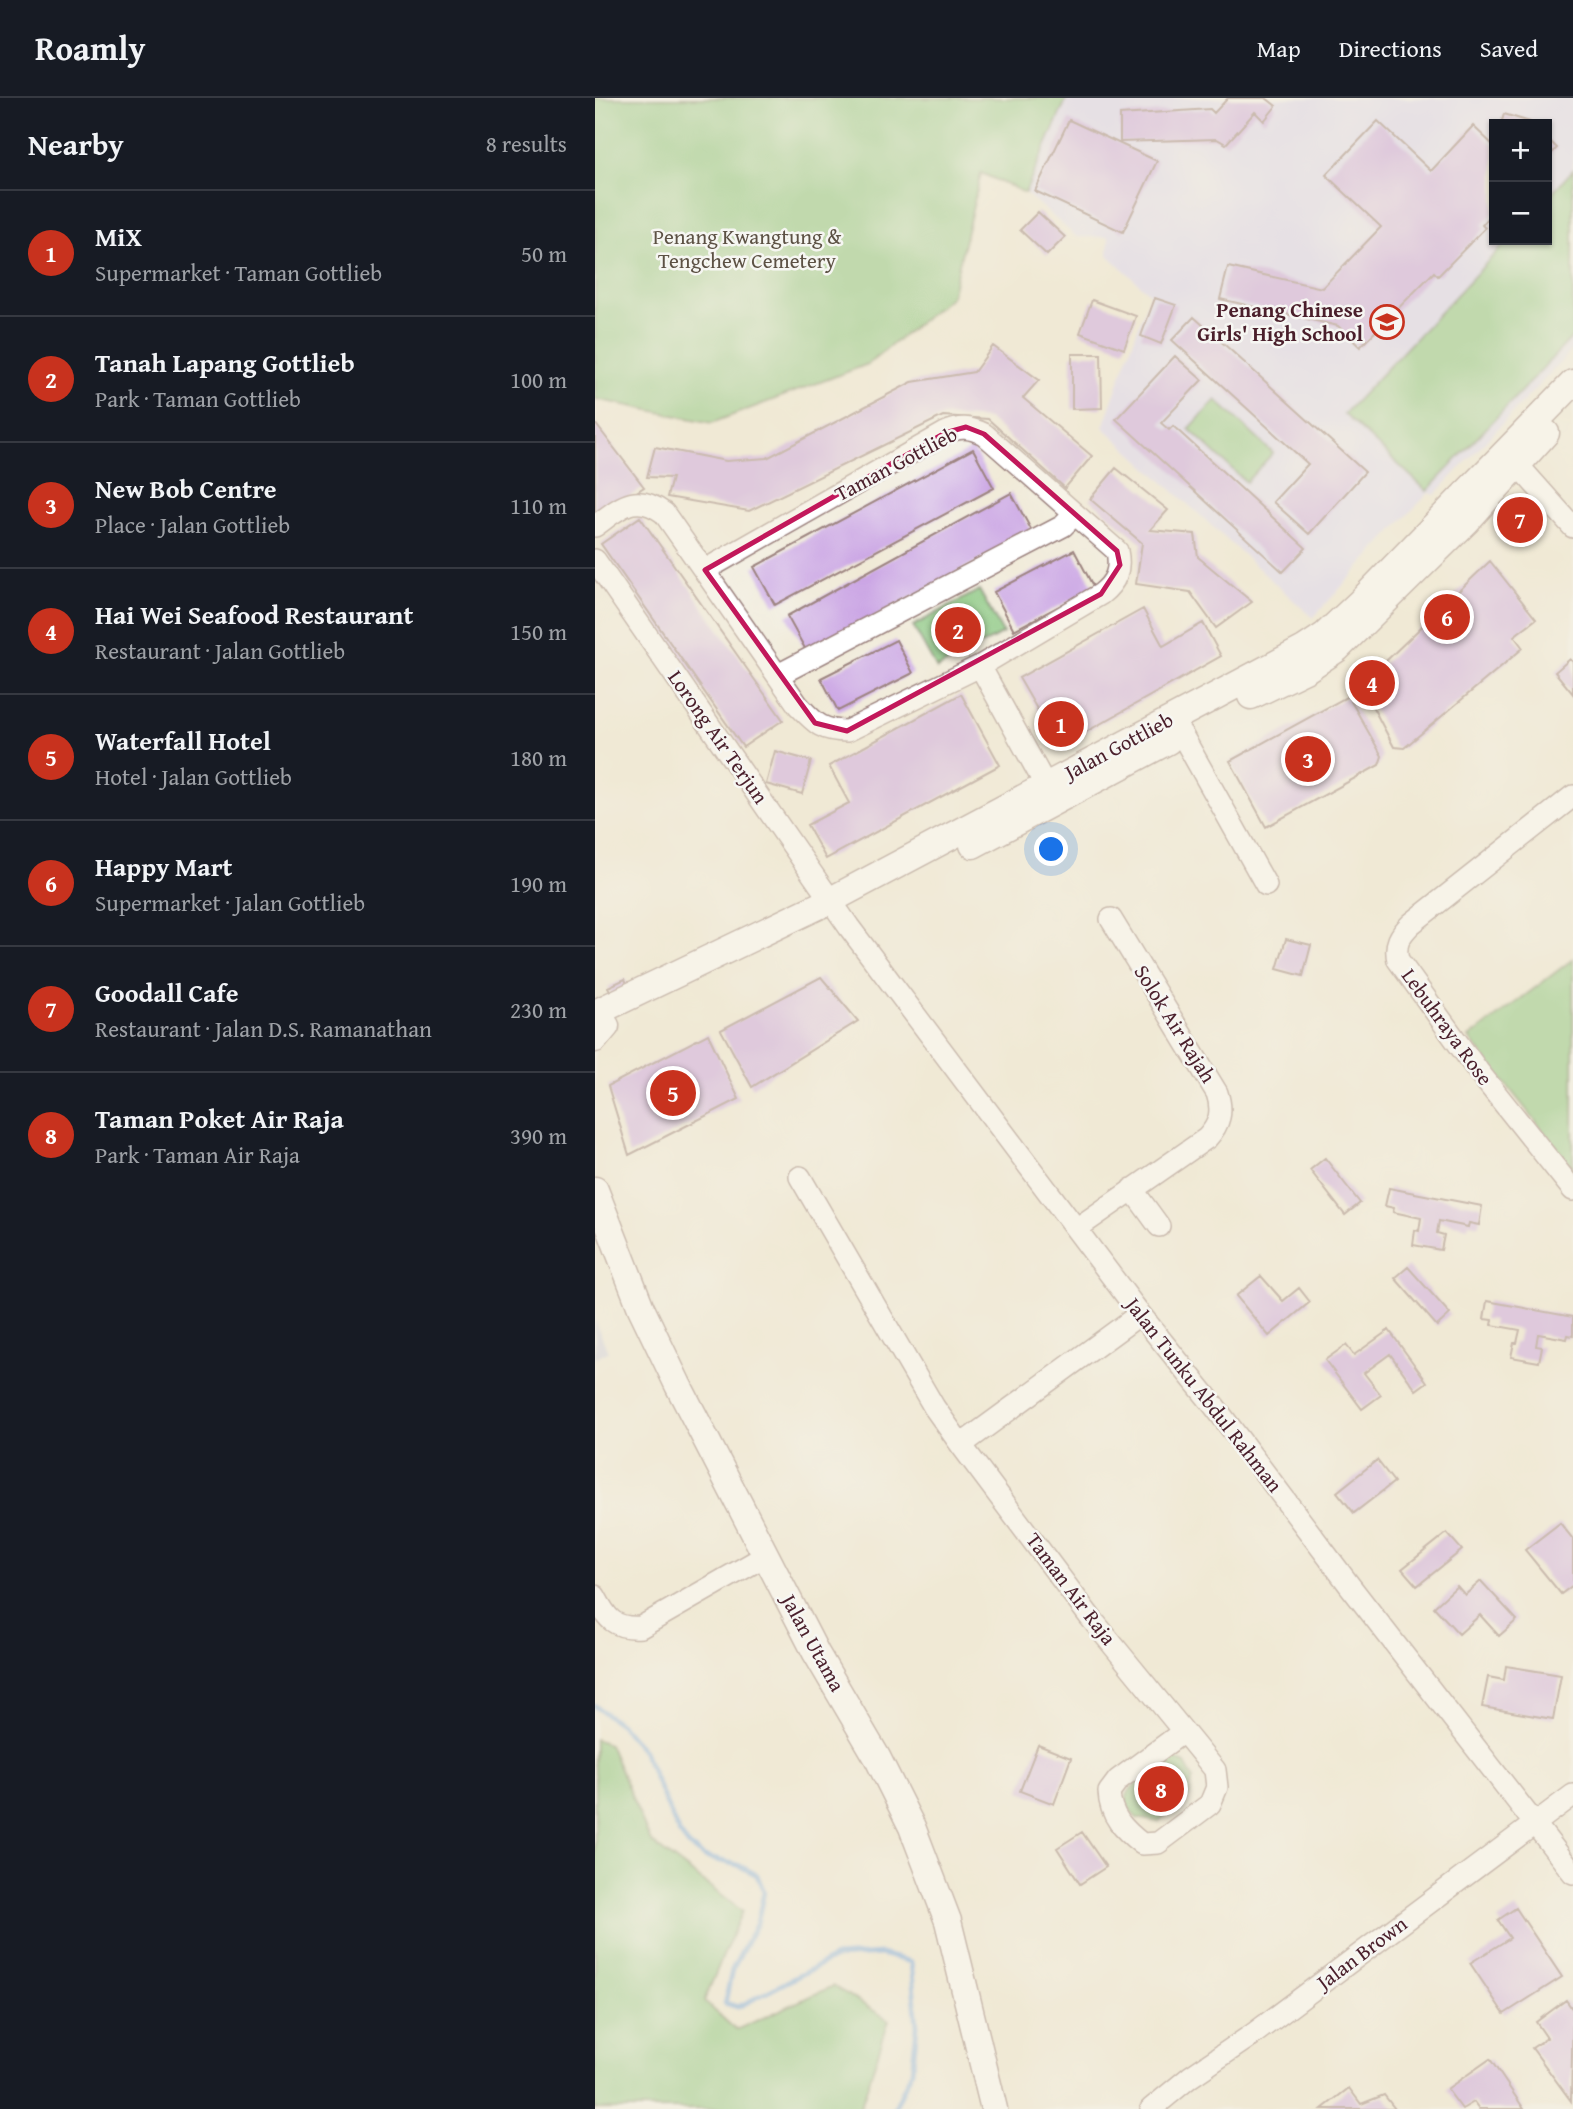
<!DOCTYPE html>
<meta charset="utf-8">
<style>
body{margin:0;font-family:"Gentium Book Plus",serif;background:#242831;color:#f1f3f6}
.controls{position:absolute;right:21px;top:21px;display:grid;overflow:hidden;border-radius:0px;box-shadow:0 2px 5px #0004}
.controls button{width:63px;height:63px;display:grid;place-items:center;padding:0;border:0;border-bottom:2px solid #363941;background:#171b24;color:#f1f3f6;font:35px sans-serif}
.you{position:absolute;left:457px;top:752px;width:24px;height:24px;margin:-18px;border:5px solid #fff;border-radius:50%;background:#1a73e8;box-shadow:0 0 0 10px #1a73e833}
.badge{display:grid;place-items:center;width:46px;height:46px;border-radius:50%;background:#c8321e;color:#fff;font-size:23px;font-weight:700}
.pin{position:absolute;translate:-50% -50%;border:4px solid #fff;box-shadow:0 2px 7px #0006}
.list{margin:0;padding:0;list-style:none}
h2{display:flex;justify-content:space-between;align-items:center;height:91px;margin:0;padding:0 28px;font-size:30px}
h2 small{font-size:23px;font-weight:400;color:#9ea1a6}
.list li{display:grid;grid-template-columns:46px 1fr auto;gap:21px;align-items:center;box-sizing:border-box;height:126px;padding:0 28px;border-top:2px solid #363941}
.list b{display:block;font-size:26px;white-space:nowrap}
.list p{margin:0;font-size:23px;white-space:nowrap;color:#9ea1a6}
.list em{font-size:23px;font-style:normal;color:#9ea1a6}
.map{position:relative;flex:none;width:978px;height:2011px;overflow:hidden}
header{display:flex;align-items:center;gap:42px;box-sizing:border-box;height:98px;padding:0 35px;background:#171b24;border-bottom:2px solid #363941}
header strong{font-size:33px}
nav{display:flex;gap:38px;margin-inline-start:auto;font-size:24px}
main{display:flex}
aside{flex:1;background:#171b24}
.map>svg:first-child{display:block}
</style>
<header>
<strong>Roamly</strong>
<nav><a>Map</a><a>Directions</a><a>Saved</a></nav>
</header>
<main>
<aside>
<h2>Nearby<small>8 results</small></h2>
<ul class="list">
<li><span class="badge">1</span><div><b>MiX</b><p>Supermarket · Taman Gottlieb</p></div><em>50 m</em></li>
<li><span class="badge">2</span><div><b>Tanah Lapang Gottlieb</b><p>Park · Taman Gottlieb</p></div><em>100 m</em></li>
<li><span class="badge">3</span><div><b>New Bob Centre</b><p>Place · Jalan Gottlieb</p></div><em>110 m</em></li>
<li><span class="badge">4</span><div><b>Hai Wei Seafood Restaurant</b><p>Restaurant · Jalan Gottlieb</p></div><em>150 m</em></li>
<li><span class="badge">5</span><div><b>Waterfall Hotel</b><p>Hotel · Jalan Gottlieb</p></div><em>180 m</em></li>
<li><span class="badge">6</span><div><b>Happy Mart</b><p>Supermarket · Jalan Gottlieb</p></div><em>190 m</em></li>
<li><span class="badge">7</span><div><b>Goodall Cafe</b><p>Restaurant · Jalan D.S. Ramanathan</p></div><em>230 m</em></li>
<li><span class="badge">8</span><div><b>Taman Poket Air Raja</b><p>Park · Taman Air Raja</p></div><em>390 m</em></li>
</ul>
</aside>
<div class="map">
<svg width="978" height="2011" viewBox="0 0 978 2011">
<rect width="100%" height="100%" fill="#f6f6f2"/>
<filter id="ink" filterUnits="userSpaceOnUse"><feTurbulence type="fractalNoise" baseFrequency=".0143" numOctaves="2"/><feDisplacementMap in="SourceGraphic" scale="14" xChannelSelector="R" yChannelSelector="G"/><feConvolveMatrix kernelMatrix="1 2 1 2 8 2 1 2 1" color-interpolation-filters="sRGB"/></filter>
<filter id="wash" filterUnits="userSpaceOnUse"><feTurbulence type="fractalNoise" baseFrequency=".00686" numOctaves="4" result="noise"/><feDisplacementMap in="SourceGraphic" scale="28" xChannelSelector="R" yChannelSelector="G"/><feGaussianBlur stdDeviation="1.57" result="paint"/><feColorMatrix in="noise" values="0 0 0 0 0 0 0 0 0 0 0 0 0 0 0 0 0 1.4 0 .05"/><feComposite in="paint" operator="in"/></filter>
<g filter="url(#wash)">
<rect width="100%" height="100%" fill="#f0e9d5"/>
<path fill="#dad6f7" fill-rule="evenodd" d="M472 0H978V251L840 397 834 395 818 411 718 520 508 329 555 196 513 157 514 139H482L430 95ZM899 26H952V142H899Z"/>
<path fill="#c0c2dd" d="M0 1222 13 1254 0 1261Z"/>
<path fill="#87c67d" stroke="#687254" stroke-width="2" d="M0 0H472L430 95 386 75 356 199 273 266 117 325 0 301Z
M978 72V238L832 393 749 316 913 142H952V100Z
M621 302 678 355 651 384 594 331Z
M384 492 408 535 342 571 318 528Z
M978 861V1070L874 940Z
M0 1641 14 1646 56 1744 147 1813 109 1903 141 1932 238 1888 294 1922 265 2011H0Z
M579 1661 590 1666 598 1680 595 1698 563 1724 542 1720C513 1694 551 1679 571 1664Z"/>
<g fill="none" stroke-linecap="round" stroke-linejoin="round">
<path stroke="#74a7e0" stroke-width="5" d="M0 1608 26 1627 48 1653 84 1735 94 1748 109 1759 143 1767 162 1777 169 1794 162 1825 137 1872 130 1905 143 1909 240 1859 286 1856 316 1864 322 1928 317 1973 299 2011"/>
</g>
<g id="blocks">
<path fill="#c9a2e4" d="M633 0H671L681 8 669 23 660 14 631 46 622 41 525 44V17L615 11 619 15Z
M909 16 935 24 938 26H906Z
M474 22 562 63 528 134 440 93Z
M783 23 836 73 878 28 899 48V114L887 127 890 130 843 178 839 174 765 249 743 228 625 201 633 169 727 190 786 129 731 77Z
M952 40 962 50 952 60Z
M443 114 470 139 452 157 425 132Z
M560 200 581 207 566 246 546 238Z
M497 202 541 218 529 251 485 235Z
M599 219 770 374 714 436 678 404 713 366 577 242Z
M398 248 444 282 428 300 497 358 470 390 393 321 348 318 154 413 72 399 77 380 52 379 60 349 131 363 172 360 317 284 379 274Z
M477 256H506L507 310 477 311Z
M580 258 607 282 566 325 574 332 578 328 711 450 688 474 521 321Z
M0 325 49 389 2 420 0 418Z
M378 351 399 390 180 507 159 469Z
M521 370 573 412 555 432 600 436 603 459 657 504 621 530 595 494 541 486 547 445 495 401Z
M416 395 437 433 213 556 192 518Z
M45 419 188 622 148 649 6 446Z
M479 452 499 490 419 532 399 494Z
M895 463 941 521 919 538 928 550 809 650 799 649 766 587Z
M548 511 568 548 608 525 626 558 464 649 424 580Z
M301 542 318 575 243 613 226 580Z
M975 561 978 564V596L960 574Z
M366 596 405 667 231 761 212 727 254 705 234 668Z
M753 598 787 658 784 667 671 729 635 663Z
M180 653 216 663 207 696 171 686Z
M691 841 716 847 708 878 682 871Z
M226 879 263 923 157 989 126 932Z
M30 881 33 888 17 896 13 889Z
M113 936 144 1001 34 1057 13 988Z
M730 1060 765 1105 750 1117 715 1072Z
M794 1090 887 1108 884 1127 874 1125 873 1129 844 1123 842 1135 849 1137 846 1152 818 1147 820 1132 824 1133 826 1120 798 1114 799 1110 790 1108Z
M813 1169 855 1216 842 1228 800 1180Z
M666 1178 688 1203 704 1190 715 1204 674 1238 641 1198Z
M892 1203 978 1219V1238L973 1237 972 1241 943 1236 941 1248 947 1249 944 1264 916 1259 919 1245H922L925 1232 897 1227 898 1222 889 1221Z
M794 1232 832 1284 821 1292 795 1256 769 1275 786 1297 767 1311 730 1262 751 1247 759 1257Z
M782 1362 799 1384 759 1415 742 1394Z
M965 1425 978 1441V1487L966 1496 930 1452Z
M852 1435 867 1452 822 1488 807 1471Z
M886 1483 922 1522 904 1538 885 1517 864 1536 839 1509 862 1488 870 1497Z
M911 1568 966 1577 958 1621 887 1609 893 1579 909 1582Z
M443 1647 476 1660 459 1706 425 1693Z
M487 1734 511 1769 485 1786 462 1750Z
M921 1810 967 1879 909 1916 875 1865 915 1840 903 1822Z
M971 1902 978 1912 976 2003 937 1950 952 1940 941 1924Z
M895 1961 929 2011H884L879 2004 867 2011 852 1991Z
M754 1990 766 2006 789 1997 800 2011H727Z"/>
</g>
</g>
<g filter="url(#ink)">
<use href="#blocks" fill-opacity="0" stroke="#9d8480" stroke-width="2"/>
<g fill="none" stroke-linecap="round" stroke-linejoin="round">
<g stroke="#9d8480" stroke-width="24">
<path id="minor" d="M912 355 978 429
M0 428C25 410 40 393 69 415L203 607C220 625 226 633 252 633L385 568 506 496C521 484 526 472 522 453L389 336C374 329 365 328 350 335L110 472
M0 462 254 829 545 1216 620 1309 755 1488 978 1775
M385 568 458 701
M183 577 468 428 480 416
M586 635 671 787
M978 698 816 826C805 837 799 846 803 862L883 973 978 1092
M205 1079 339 1309 366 1347 495 1519 620 1672 622 1689 615 1706 563 1745 547 1746C529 1732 515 1718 514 1694L523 1682 588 1634
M537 1091 564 1128
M481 1131 612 1040C625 1026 628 1013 622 995L516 821
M366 1347 545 1216
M0 1498C12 1521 19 1531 46 1529L170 1458
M556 2011 595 1979 657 1937 978 1697"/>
</g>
<g stroke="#9d8480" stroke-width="29">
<path id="major" d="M656 598 712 571 742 551 871 424 951 335
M378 747 573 643
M0 915 236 802 709 551 730 537 764 505 978 285
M0 941 11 928
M0 1092 46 1210 83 1287 221 1555 282 1659 317 1729 353 1823 399 2011"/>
</g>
<use href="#minor" stroke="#fff" stroke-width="21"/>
<use href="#major" stroke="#fff" stroke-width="26"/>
</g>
</g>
<path d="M0 0H978V2011H0ZM371 329 389 336 522 453 525 467 506 496 252 633 220 625 110 472 350 335Z" fill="#f0e9d5" fill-opacity=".55" fill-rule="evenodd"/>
<path fill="none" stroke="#c2185b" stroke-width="5" stroke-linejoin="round" d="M371 329 389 336 522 453 525 467 506 496 252 633 220 625 110 472 350 335Z"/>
<defs>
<g id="school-ring" transform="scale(1.75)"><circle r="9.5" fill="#f6f6f2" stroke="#c8321e" stroke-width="1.5"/><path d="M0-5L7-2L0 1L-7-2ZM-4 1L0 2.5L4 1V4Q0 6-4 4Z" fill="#c8321e"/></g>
</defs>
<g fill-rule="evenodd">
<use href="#school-ring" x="792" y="224"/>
</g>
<g text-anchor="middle" stroke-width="5" stroke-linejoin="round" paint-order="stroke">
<g font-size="21" fill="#5c5144" stroke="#f6f6f2">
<text x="152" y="146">Penang Kwangtung &amp;<tspan x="152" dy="24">Tengchew Cemetery</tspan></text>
</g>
<g font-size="21" font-weight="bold" fill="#4a1f2b" stroke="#f6f6f2" text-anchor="end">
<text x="768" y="219">Penang Chinese<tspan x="768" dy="24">Girls' High School</tspan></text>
</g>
<g font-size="21" fill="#4a1f2b" stroke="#f6f6f2">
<text transform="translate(301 366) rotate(-28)" y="7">Taman Gottlieb</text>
<text transform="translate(123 639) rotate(55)" y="7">Lorong Air Terjun</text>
<text transform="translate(524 648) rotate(-28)" y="7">Jalan Gottlieb</text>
<text transform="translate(580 926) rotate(58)" y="7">Solok Air Rajah</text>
<text transform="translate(852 929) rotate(54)" y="7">Lebuhraya Rose</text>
<text transform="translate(609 1297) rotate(52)" y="7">Jalan Tunku Abdul Rahman</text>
<text transform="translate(476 1491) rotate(53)" y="7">Taman Air Raja</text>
<text transform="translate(218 1545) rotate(61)" y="7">Jalan Utama</text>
<text transform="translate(767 1855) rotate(-37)" y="7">Jalan Brown</text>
</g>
</g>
</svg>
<div class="controls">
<button>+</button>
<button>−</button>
</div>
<div class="you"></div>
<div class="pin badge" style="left:466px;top:626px">1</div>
<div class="pin badge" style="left:363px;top:532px">2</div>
<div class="pin badge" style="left:713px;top:661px">3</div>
<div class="pin badge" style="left:777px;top:585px">4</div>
<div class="pin badge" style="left:78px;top:995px">5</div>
<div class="pin badge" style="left:852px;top:519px">6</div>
<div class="pin badge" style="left:925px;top:422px">7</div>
<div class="pin badge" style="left:566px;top:1691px">8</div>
</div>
</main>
